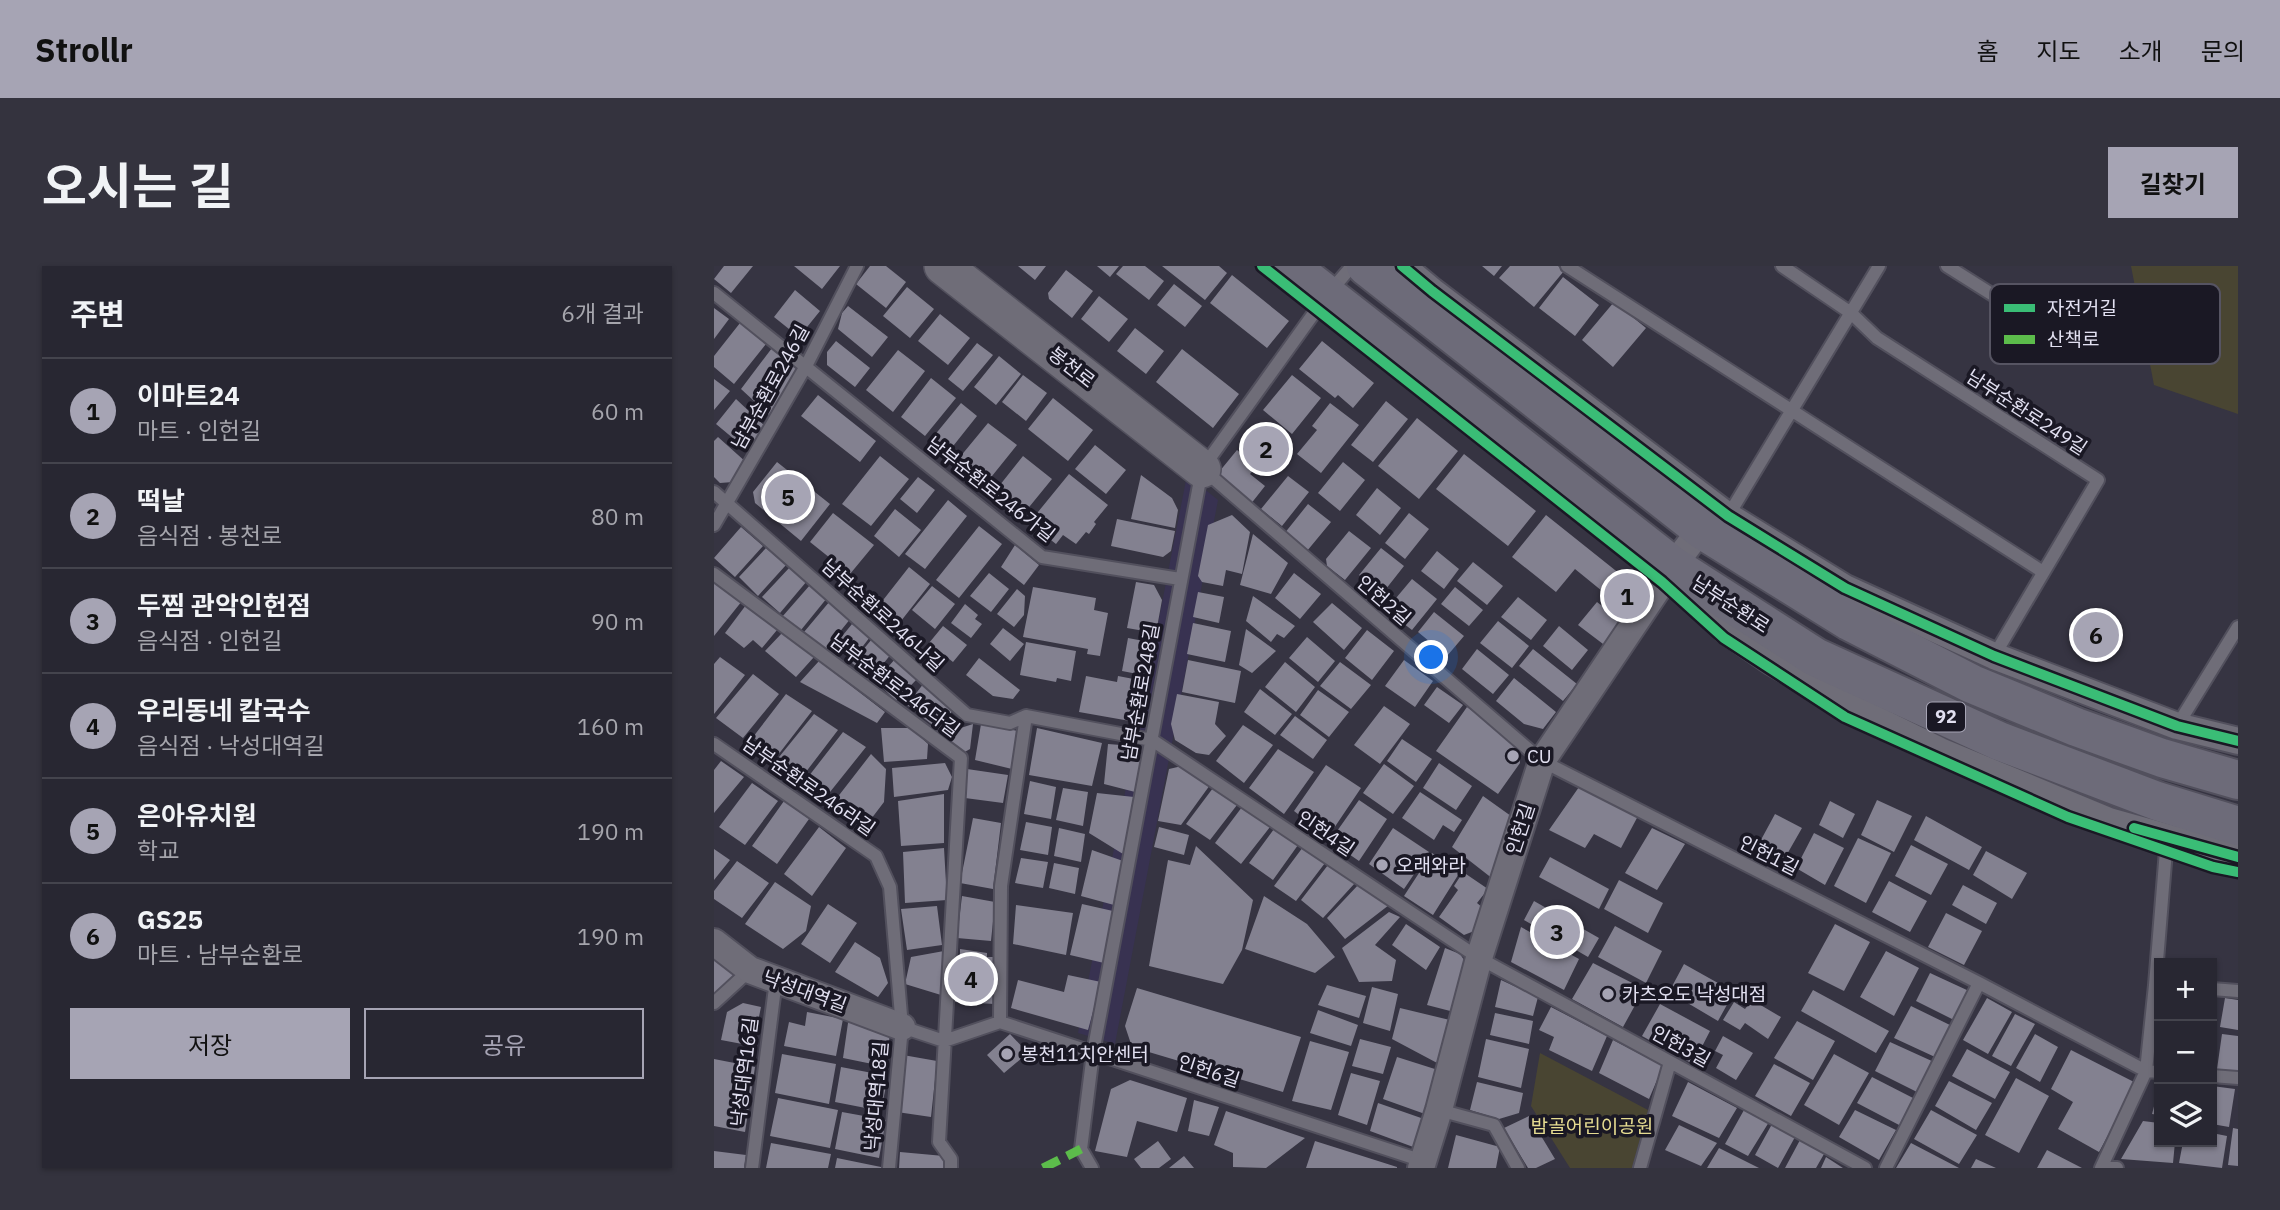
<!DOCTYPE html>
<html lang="ko">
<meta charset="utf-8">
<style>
body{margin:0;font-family:"IBM Plex Sans","Noto Sans KR",sans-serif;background:#34333e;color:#f1f3f6}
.controls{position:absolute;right:21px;bottom:21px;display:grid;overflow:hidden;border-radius:0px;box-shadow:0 2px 5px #0004}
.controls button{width:63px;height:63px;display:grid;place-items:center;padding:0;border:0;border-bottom:2px solid #44444d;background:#282732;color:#f1f3f6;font:35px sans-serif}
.you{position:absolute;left:718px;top:392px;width:24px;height:24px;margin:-18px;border:5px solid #fff;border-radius:50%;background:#1a73e8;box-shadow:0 0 0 10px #1a73e833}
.badge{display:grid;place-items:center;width:46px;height:46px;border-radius:50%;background:#a6a4b4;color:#111;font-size:23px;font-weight:700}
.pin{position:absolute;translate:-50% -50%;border:4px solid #fff;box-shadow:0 2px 7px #0006}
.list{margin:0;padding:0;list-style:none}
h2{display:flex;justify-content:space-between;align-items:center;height:91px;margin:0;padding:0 28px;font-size:30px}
h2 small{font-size:23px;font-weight:400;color:#a5a5ac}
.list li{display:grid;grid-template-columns:46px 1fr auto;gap:21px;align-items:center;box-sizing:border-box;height:105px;padding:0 28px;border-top:2px solid #44444d}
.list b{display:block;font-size:26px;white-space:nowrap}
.list p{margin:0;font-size:23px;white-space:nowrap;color:#a5a5ac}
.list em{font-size:23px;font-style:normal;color:#a5a5ac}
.actions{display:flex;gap:14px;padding:21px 28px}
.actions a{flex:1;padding:16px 0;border:2px solid #a6a4b4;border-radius:0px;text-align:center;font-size:24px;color:#a6a4b4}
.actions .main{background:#a6a4b4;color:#111}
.icon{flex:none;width:38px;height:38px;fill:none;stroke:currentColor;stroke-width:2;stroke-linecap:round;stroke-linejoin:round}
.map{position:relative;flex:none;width:1524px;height:902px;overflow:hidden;border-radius:0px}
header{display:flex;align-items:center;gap:42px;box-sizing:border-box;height:98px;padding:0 35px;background:#a6a4b4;color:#111}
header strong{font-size:33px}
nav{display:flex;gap:38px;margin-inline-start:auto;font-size:24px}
.intro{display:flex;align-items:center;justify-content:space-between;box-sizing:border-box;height:168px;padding:0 42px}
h1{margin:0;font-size:49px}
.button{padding:18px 32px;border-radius:0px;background:#a6a4b4;color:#111;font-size:24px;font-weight:700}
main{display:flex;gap:42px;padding:0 42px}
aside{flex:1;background:#282732;border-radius:0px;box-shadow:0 2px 5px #0004}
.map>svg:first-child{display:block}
</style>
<header>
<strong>Strollr</strong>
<nav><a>홈</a><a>지도</a><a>소개</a><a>문의</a></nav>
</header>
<div class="intro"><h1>오시는 길</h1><a class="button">길찾기</a></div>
<main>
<aside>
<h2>주변<small>6개 결과</small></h2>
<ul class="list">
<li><span class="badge">1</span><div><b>이마트24</b><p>마트 · 인헌길</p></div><em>60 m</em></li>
<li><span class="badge">2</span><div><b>떡날</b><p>음식점 · 봉천로</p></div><em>80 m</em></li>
<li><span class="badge">3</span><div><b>두찜 관악인헌점</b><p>음식점 · 인헌길</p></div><em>90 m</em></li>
<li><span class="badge">4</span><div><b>우리동네 칼국수</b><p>음식점 · 낙성대역길</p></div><em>160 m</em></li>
<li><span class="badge">5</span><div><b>은아유치원</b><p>학교</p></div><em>190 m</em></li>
<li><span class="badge">6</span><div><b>GS25</b><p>마트 · 남부순환로</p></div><em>190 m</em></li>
</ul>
<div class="actions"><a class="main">저장</a><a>공유</a></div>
</aside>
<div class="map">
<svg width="1524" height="902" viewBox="0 0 1524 902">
<rect width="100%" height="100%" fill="#363442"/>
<path fill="#383251" d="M473 209 504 234 401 778 364 767Z"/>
<path fill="#494532" d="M1417 0H1524V148L1440 119Z
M826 787 934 844 918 902H856L817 840Z"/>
<path fill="#838190" d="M10 0H39L17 27 0 13Z
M80 0H126L108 23Z
M156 0H172L192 16 172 42 142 18Z
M304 0H332L321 14Z
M383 0H405L396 11Z
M409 0H431L450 15 435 34 402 8Z
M448 0H505L513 7 491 34Z
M768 0H788L780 10Z
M796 0H844L850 5 820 41 785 12Z
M352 4 379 25 358 52 335 33 334 27Z
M518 9 575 55 553 82 496 37Z
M849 11 885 39 861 70 825 42Z
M460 18 488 40 471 61 443 39Z
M193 21 220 43 196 72 169 50Z
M81 24 106 45 85 71 60 51Z
M385 30 414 53 395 76 367 53Z
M900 36 932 62 899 101 868 74Z
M134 40 174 71 158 91 124 63 128 47Z
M0 42 15 53 0 73Z
M226 48 256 72 234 99 204 75Z
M26 57 52 78 20 118 0 101V90Z
M421 62 450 85 432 108 403 85Z
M122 75 156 102 141 121 113 99V86Z
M608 75 660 117 639 142 624 129 621 132 585 103Z
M263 77 279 89 249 125 234 113Z
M58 82 86 101 55 149 27 123Z
M468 83 525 128 499 162 442 116Z
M184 84 211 105 179 146 152 124Z
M285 90 307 108 282 139 260 121Z
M309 109 333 127 312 155 288 136Z
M578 109 607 132 578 168 549 144Z
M217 112 242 132 211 170 187 151Z
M0 113 16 125 0 144Z
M104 129 162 175 146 196 87 150Z
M339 132 379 164 354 195 314 163Z
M22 133 52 161 32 183 2 158Z
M672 135 694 153 659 196 637 179Z
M247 137 263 150 232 189 215 176Z
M616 137 645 159 607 207 583 188 603 164 598 160Z
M703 152 744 185 705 233 664 200Z
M274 157 303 179 270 220 241 197Z
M544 159 579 186 561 208 527 180Z
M4 171 33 197 19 216 6 217 0 211V175Z
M381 179 412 204 392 228 361 203Z
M523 184 543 200 536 208 551 220 536 239 509 217 505 206Z
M750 188 822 245 794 280 722 223Z
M166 190 195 213 157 260 128 238Z
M309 190 338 213 307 251 278 229Z
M63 196 116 238 87 275 41 237 39 226Z
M629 196 651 214 626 245 604 227Z
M355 208 394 239 380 256 382 258 375 268 372 266 362 278 349 269 342 278 315 257Z
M427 209 458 232 464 244 461 262 417 253Z
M574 210 595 226 568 260 547 243Z
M204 211 221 224 203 247 186 233Z
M663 222 687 242 666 269 642 249Z
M234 234 253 250 211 303 191 288Z
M594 238 617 256 593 285 570 268Z
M181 243 207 264 185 291 160 270Z
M119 247 160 279 136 308 96 276Z
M695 247 715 263 691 293 671 277Z
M518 249 536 266 528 308 512 304 509 320 488 316 484 310 494 259Z
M832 249 931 328 915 347 861 303 842 326 798 291Z
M403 253 461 265 457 285 449 291 397 280Z
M265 260 288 278 245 332 222 314Z
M27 261 49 280 21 311 0 292Z
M635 265 657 282 631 314 613 300 612 293Z
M539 268 574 297 557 328 526 319Z
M301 279 325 299 310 319 287 301Z
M52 282 72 299 44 330 25 311Z
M667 282 690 300 668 328 645 309Z
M723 285 745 303 730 323 707 305Z
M759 296 789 320 773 339 743 315Z
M76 301 93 315 66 347 48 331Z
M195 301 216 318 187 355 166 338Z
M275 307 295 323 277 346 256 330Z
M580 307 607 328 586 353 561 332Z
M698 313 723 333 698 364 677 348V338Z
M0 314 28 335 0 370Z
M422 316 440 319 448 334 442 367 413 362Z
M96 319 113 332 87 364 68 351Z
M218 320 241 338 221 363 198 344Z
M319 321 382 332 380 344 394 347 386 390 373 388 374 383 309 371Z
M741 321 769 344 755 360 727 338Z
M303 323 311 330 310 349 300 361 283 348Z
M484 326 510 331 505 357 479 351Z
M539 330 581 360 570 372 563 368 557 376 532 355Z
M804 331 833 354 817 374 787 351Z
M116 335 137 352 112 383 90 366Z
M883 336 911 358 893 381 864 359Z
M618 337 648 362 630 384 599 356Z
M251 338 264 349 261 353 268 358 257 372 237 357Z
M32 339 63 364 48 382 39 374 30 382 11 367Z
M720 346 750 370 733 390 704 366Z
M784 355 815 380 798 402 766 377Z
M479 357 517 365 511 396 473 388Z
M138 358 156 371 139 393 121 379Z
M229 360 253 379 239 396 215 377Z
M845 360 874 384 858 404 829 380Z
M289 362 310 378 296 395 276 378Z
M532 363 562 385 538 407 525 399Z
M653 364 680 385 658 414 631 392Z
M68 367 100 391 82 411 51 385Z
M593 371 621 395 604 416 575 392Z
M414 372 440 377 434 410 408 405Z
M158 373 177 388 158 412 138 397Z
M312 376 362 385 357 415 343 412 342 416 306 409Z
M763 383 795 409 779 428 748 403Z
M819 383 863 418 849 435 805 400Z
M6 391 31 409 0 448V398Z
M265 392 306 424 299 433 279 430 252 409Z
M181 393 203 413 182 435 162 415Z
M474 394 527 405 521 437 468 426Z
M690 394 719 415 701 441 671 420Z
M105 395 171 446 163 457 86 416Z
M571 396 601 421 582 446 551 421Z
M626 396 657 419 637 443 606 420Z
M39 408 65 428 29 472 2 452Z
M372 410 403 416 404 410 430 415 423 450 416 455 365 446Z
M800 412 842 446 829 463 810 458 782 435Z
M210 417 239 444 225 464 193 439Z
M723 421 749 439 735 457 710 439Z
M546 423 578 448 561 469 530 446Z
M604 424 635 446 615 471 586 449Z
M72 428 98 445 64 489 39 471Z
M463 428 505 436 501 458 512 470 495 489 482 487 461 474 457 458Z
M670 440 696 458 666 498 640 479Z
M753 441 805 478 806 497 784 528 722 485Z
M100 448 124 464 85 515 61 496Z
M581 450 613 474 599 493 566 469Z
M259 458 256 483 249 487 228 468Z
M267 458 304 465 298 503 261 494Z
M529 459 559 479 530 517 502 495Z
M167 462H197L214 478 213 493 170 496Z
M323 462 388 477 378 520 315 509Z
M129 466 152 481 112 531 91 515Z
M688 473 718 493 702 516 673 495Z
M394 478 432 481 425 527 390 518Z
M564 483 600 506 570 548 535 522Z
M157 488 172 503 170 536 151 561 119 537Z
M7 495 30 511 0 547V504Z
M231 497 238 511 234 524 180 531 178 502Z
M725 497 758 520 742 544 709 522Z
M670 498 700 520 679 548 649 527Z
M612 499 647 522 614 571 580 545Z
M468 500 496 519 467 559 444 555 455 503Z
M253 503 294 509 289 537 251 532Z
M316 515 342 521 337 553 310 548Z
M38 517 64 535 31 579 5 561Z
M865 521 924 550 907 582 880 568 871 582 835 564Z
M349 522 374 526 369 560 342 554Z
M499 522 523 539 496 574 472 558Z
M706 526 748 554 740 566 729 559 720 574 688 552Z
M383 527 420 531 409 588 375 567Z
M230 528V577L187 580 184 535Z
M769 530 797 550 779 613 738 581Z
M645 534 673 553 645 595 616 575Z
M1163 534 1198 550 1180 586 1147 569Z
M70 535 95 553 63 598 38 580Z
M1116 535 1141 548 1129 572 1105 559Z
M528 541 556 561 527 598 501 577Z
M1061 548 1088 562 1068 597 1042 583Z
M1212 550 1268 581 1255 604 1200 574Z
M259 552 287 557 279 623 246 617Z
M312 556 338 561 334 589 306 584Z
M105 561 132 582 98 630 70 608Z
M445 561 475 569 470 589 440 581Z
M345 562 371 568 367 596 340 590Z
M679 562 715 586 690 623 655 598Z
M938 562 971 578 943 624 911 607Z
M560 563 584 579 559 614 535 597Z
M1100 567 1130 582 1111 619 1082 602Z
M1144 572 1177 587 1152 637 1120 620Z
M1197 579 1234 598 1217 629 1181 610Z
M482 580 539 634 528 684 509 718 435 700 454 594 476 599Z
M589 581 611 597 582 635 560 620Z
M230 582 233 634 191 637 189 586Z
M0 583 16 594 0 614Z
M378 584 409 595 400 639 367 630Z
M1272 585 1313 607 1298 633 1259 609Z
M718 587 746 606 719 649 690 630Z
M836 591 895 623 885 643 825 611Z
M307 592 334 596 329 622 301 617Z
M23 595 55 617 28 652 0 633V625Z
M340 597 365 602 361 628 335 622Z
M614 599 641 617 609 652 587 634Z
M749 606 774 623 763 637 769 642 768 662 750 669 725 651 744 624 740 620Z
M905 614 949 637 934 667 890 643Z
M1175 615 1213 635 1196 666 1158 646Z
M61 616 97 640 92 665 69 683 31 658Z
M645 618 675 639 631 673 613 652Z
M1249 619 1283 637 1272 658 1238 639Z
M248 630 281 636 277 675 243 672Z
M550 630 593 658 621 691 601 707 531 683Z
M820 635 885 672 874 691 810 654Z
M114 638 143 657 116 697 87 678Z
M368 638 399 645 390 697 356 689Z
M302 639 359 647 352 689 299 678Z
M223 640 228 679 193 684 187 643Z
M675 646 686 651 661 679 682 694 678 715 645 716 628 682Z
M1232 647 1268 665 1250 699 1214 681Z
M692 658 726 681 712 704 678 679Z
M1121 658 1156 676 1130 725 1094 707Z
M901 660 948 685 932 717 884 691Z
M807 661 865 693 850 724 797 696Z
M141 676 166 692 174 717 164 731 121 706Z
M731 682 746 688 756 703 744 747 713 739Z
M246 683 273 687V691H283L281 738 241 736V697L246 694Z
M0 685 26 705 0 728Z
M230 685 227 729 191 718 197 691Z
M1172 685 1205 702 1180 750 1146 731Z
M879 697 930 723 909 761 858 733Z
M970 698 1020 726 1004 755 955 726Z
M1216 707 1255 725 1242 755 1202 735Z
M354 709 387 716 374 764 297 742 304 714 350 726Z
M787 714 824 731 819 750 781 741Z
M613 719 652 730 645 752 604 739Z
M658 721 684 728 676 765 649 757Z
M423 722 587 771 569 826 418 781 411 760Z
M1099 724 1175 765 1162 787 1087 745Z
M1498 731H1503L1501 760 1498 759Z
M1273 732 1298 746 1274 788 1249 774Z
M1511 732 1524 734V764L1506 761Z
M1038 734 1067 751 1054 773 1031 757 1026 764 1009 754 1020 736 1031 743Z
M29 737 47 741 39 780 7 774 13 746Z
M946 738 996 765 979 798 928 770Z
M1197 740 1238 760 1221 791 1180 772Z
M837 741 893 770 878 805 835 784 840 771 825 764Z
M686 742 740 755 725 798 678 773Z
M604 744 644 759 637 780 596 767Z
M93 746 129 753 122 790 70 780 75 756 91 760Z
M781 747 819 755 815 778 776 769Z
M1301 748 1321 758 1297 800 1278 790Z
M135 750 176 764 173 801 129 792Z
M1083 755 1121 775 1099 814 1060 792Z
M1498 766H1501L1500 785H1498Z
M296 768 314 787 290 807 273 789Z
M1321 768 1344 781 1326 816 1302 802Z
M1508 768 1524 770V805L1503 803Z
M1009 770 1039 787 1022 814 1002 802 1009 789 1001 785Z
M646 773 677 781 669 808 638 800Z
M772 773 815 783 807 822 764 811Z
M899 774 949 800 935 833 885 807Z
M596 775 635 786 617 844 578 835Z
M1176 776 1220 796 1203 826 1161 805Z
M1253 783 1296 806 1281 833 1238 810Z
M1357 784 1422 817 1385 886 1344 863 1359 836 1337 823Z
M68 788 122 798 115 838 61 827Z
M1120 788 1155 807 1125 859 1090 839Z
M189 789 223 795 217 851 183 846Z
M683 791 724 804 711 848 669 833Z
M0 793 41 801 31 866 0 860Z
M1060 798 1096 817 1077 850 1041 830Z
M127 801 174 810 167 845 121 836Z
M637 807 666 815 653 859 624 849Z
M1158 811 1201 833 1187 860 1143 837Z
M1302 812 1335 830 1305 887 1271 869Z
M416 814 473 832 463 866 423 855 413 891 381 885 397 823Z
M1235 815 1278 837 1262 864 1221 840Z
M763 816 809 827 805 847 785 853 756 844Z
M974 816 1023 842 1005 872 958 850Z
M1498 820 1521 823 1515 861 1498 858Z
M1445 827V849L1438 848 1443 829Z
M64 832 124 844 116 882 56 870Z
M480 834 505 841 495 870 474 865Z
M664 837 710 853 702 882 656 865Z
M1030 844 1055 856 1034 890 1011 878Z
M1141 844 1182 864 1165 894 1125 871Z
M1217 844 1263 869 1245 898 1200 873Z
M512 845 591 872 552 902 519 901V887L500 879Z
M128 846 172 854 165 892 121 883Z
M815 850 841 893 822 902H814L790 862Z
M1429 855 1445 857V876H1461L1459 897 1407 893Z
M1058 858 1081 871 1064 902 1041 889Z
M965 859 1003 877 987 900 951 884Z
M1519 862 1524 863V900L1514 899Z
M1498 867 1513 870 1508 902 1465 897 1469 876H1498Z
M742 869 786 881 782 902H734Z
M1086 874 1110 888 1102 902H1071Z
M444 875 457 893 445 902H427L420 893Z
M601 875 683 901V902H592Z
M57 877 117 888 114 902H52Z
M1197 877 1245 902H1182Z
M1005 882 1045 902H993Z
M1333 884 1368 902H1323Z
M0 885 32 889 30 902H0Z
M186 886 230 890 229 902H185Z
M470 890 480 902H455Z
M1112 891 1129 902H1107Z
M123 892 167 901V902H121Z
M1262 893 1282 902H1257Z"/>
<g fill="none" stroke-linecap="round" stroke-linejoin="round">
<g stroke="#52505d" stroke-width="16">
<path id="lane" d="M853 0 1329 306
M1068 0 1137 47 1163 72 1384 214 1280 390
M1233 0 1344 70
M0 27 328 291 466 313
M491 205 828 495 1265 717 1432 805 1445 806
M0 226 253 449 296 457 312 450 438 474 765 692 1151 902
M1014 250 1165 0
M0 259 92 100 143 0
M0 308 247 492 225 876 237 893V902
M1463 460 1524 361
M0 478 162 590 176 621 188 761 175 902
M1441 719 1453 572
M1498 723 1524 725
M0 737 36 704
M286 756 287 620 312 450
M188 761 230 775 286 756 709 895
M1498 810 1524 812
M725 844 780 859 804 902
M1388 901 1403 902
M38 902 62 714
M378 902 367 883 379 787 488 203 613 29 638 0
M926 902 956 796
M1172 902 1265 717
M1387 902 1432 805 1441 719 1445 720"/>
</g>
<g stroke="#52505d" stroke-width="30">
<path id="street" d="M688 0 718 25 1014 250 1131 322 1280 390 1463 460 1524 475
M984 322 1012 364 1057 395 1141 443 1226 485 1395 555 1524 591
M0 676 36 704 188 761
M707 902 725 844 765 692 828 495 959 300 987 263"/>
</g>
<g stroke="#52505d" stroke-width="40">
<path id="secondary" d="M229 0 488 203"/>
</g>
<g stroke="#52505d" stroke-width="42">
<path id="primary" d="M576 0 959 300 1101 391 1285 475 1443 535 1524 560
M652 0 987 263 1135 355 1258 418 1362 461 1448 492 1524 514"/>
</g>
<use href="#lane" stroke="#6f6d78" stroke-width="12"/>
<use href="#street" stroke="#6f6d78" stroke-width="26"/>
<use href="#secondary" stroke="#6f6d78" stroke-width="37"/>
<use href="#primary" stroke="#6d6b79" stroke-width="38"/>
<path stroke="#5cbc4b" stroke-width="9" stroke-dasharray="18 9" stroke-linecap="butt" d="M329 902 367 883"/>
<g stroke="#1a1824" stroke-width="15">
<path id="cycleway" d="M548 0 948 316 1010 372 1131 451 1354 551 1499 601 1524 606
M688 0 718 25 1014 250 1131 322 1280 390 1463 460 1524 475
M1420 562 1524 591"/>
</g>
<use href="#cycleway" stroke="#3abd76" stroke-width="10"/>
</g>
<g fill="#a6a4b4" stroke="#1a1824" stroke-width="2.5">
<circle cx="799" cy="490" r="7"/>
<circle cx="668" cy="599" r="7"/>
<circle cx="894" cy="728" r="7"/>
<circle cx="293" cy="788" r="7"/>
</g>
<g text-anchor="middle" stroke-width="7" stroke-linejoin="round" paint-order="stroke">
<rect fill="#1a1824" stroke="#a6a4b4" stroke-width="2" x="1213" y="436.5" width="38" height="29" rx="5"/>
<g font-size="18" font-weight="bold" fill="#e2e0f1">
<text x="1232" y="457">92</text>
</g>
<g font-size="19" fill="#e2e0f1" stroke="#1a1824">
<text transform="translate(358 101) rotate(38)" y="7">봉천로</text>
<text transform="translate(56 121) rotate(-61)" y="7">남부순환로246길</text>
<text transform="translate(1313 146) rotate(33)" y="7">남부순환로249길</text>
<text transform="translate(277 223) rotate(38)" y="7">남부순환로246가길</text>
<text transform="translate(670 334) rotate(41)" y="7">인헌2길</text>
<text transform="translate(1017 338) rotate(33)" y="7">남부순환로</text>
<text transform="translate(169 349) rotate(42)" y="7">남부순환로246나길</text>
<text transform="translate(181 419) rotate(37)" y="7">남부순환로246다길</text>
<text transform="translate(426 426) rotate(-80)" y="7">남부순환로248길</text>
<text transform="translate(95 520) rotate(35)" y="7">남부순환로246라길</text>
<text transform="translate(806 563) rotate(-72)" y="7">인헌길</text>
<text transform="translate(612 567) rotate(34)" y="7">인헌4길</text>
<text transform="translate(1055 589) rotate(27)" y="7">인헌1길</text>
<text transform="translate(91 725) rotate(20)" y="7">낙성대역길</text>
<text transform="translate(967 780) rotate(29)" y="7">인헌3길</text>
<text transform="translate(495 805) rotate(18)" y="7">인헌6길</text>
<text transform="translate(30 806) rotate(-83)" y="7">낙성대역16길</text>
<text transform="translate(162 830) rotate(-85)" y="7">낙성대역18길</text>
</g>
<g font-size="19" fill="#e2e0f1" stroke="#1a1824" text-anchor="start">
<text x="813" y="497">CU</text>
<text x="682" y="606">오래와라</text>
<text x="908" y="735">카츠오도 낙성대점</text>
<text x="307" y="795">봉천11치안센터</text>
</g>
<g font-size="19" fill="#e6dc91" stroke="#1a1824">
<text x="878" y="867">밤골어린이공원</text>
</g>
</g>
<rect x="1276" y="18" width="230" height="80" rx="10" fill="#1a1824" stroke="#565462" stroke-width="2"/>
<rect x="1290" y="38" width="31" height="8" fill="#3abd76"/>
<rect x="1290" y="69" width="31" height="9" fill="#5cbc4b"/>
<g font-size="19" fill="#e2e0f1">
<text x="1333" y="49">자전거길</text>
<text x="1333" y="80">산책로</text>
</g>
</svg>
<div class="controls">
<button>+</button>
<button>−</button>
<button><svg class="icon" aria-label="layers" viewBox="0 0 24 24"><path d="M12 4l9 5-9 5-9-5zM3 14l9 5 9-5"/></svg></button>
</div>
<div class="you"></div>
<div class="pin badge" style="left:913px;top:330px">1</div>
<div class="pin badge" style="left:552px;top:183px">2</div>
<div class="pin badge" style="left:843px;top:666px">3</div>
<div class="pin badge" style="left:257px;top:713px">4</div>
<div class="pin badge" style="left:74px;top:231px">5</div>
<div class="pin badge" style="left:1382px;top:369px">6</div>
</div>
</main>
